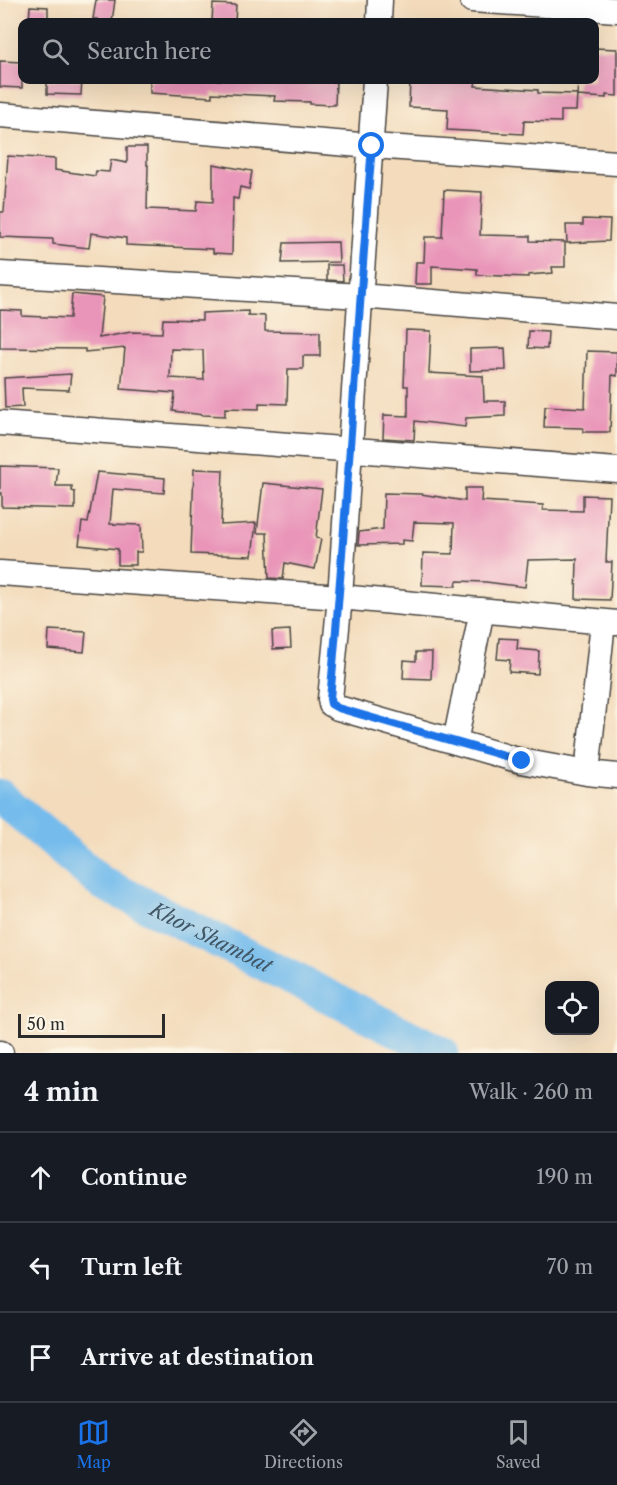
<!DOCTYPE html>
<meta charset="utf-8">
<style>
body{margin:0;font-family:"Libre Caslon Text",serif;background:#20242c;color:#f1f3f6}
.controls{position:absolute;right:18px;bottom:18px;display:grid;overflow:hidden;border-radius:12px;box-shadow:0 6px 24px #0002}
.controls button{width:54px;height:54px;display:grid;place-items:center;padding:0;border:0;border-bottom:2px solid #363941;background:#171b24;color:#f1f3f6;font:30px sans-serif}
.scale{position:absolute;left:18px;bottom:15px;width:147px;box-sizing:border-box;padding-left:6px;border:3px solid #2b2b2b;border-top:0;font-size:16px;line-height:21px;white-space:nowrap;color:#2b2b2b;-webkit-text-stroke:4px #fcf5e5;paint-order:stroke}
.stop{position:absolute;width:18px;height:18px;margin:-14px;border:4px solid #1a73e8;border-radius:50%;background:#fff}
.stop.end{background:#1a73e8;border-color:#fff;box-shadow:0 2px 6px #0008}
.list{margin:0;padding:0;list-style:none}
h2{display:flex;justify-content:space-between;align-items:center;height:78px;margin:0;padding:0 24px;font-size:26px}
h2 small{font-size:20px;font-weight:400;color:#9ea1a6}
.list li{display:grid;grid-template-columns:39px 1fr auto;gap:18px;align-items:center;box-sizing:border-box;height:90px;padding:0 24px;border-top:2px solid #363941}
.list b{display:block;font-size:22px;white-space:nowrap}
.list em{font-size:20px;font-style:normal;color:#9ea1a6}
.icon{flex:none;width:33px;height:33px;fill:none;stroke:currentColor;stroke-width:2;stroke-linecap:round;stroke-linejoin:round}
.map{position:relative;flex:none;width:617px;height:1053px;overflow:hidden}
.search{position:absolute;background:#171b24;box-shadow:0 6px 24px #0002;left:18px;right:18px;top:18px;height:66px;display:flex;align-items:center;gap:15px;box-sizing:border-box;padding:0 21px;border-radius:12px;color:#9ea1a6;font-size:22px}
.sheet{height:348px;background:#171b24}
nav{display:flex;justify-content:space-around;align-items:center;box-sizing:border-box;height:84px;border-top:2px solid #363941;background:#171b24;font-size:16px;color:#9ea1a6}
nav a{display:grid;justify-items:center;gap:3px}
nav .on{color:#1a73e8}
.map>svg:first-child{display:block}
</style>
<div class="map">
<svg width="617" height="1053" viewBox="0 0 617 1053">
<rect width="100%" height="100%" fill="#fcf5e5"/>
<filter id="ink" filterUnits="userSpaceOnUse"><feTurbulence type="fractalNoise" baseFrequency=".0167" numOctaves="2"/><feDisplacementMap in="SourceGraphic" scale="12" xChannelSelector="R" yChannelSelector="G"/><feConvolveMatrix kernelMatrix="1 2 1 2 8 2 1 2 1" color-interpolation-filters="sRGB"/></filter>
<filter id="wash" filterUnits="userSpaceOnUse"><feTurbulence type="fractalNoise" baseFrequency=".008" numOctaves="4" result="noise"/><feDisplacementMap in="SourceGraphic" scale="24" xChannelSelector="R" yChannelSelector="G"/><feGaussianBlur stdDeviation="1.35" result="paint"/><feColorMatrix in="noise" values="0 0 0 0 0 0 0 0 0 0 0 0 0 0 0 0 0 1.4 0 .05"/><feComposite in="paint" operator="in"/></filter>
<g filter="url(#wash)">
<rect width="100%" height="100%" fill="#f3dbbb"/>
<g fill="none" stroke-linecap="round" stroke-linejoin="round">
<path stroke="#75bcec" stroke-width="34" id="s1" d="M0 796 100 882 442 1053"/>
</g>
<g id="blocks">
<path fill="#e995b9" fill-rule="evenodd" d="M96 0H115L112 22H97V19H93Z
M213 4 236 5 235 22H212Z
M30 6 48 7V22H29Z
M594 48 617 49V96L606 95V98L577 96 578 80H594Z
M0 61 22 62V88L0 87Z
M47 80H82L81 95 47 94Z
M150 80H306V81L336 82 335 105 310 104V102L274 101 275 96 212 93V97L150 93Z
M410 80H476L475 86 538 90V93L577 94 576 111H561V122L524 121 523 134 447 130 448 109 409 107Z
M127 147H147V165H148L147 209 196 211 197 201 213 202V164L252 171 249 189 240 187 238 199 233 198 232 254 213 253V249L126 245V238L91 233 89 248 53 244V239L0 237V212H4L8 156 55 159V170L95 176 96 171 109 172 111 160 127 163Z
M444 190 482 192 480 235 530 236V241L565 242V267H552L553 273 528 275V277L477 275V269L432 266V284H415L416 262H424L425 237H442Z
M583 219 610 220 609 241 567 243 566 225H583Z
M338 242 339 262 282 263 284 243Z
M327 265H342L343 281 327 280Z
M72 294 103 297 99 338 131 332 162 333 163 319 202 320V313L248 311V315L265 316V331L320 332V356H303V369H288L287 404 259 403V409L225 408V416L203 415 173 411 175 393 121 389 125 348 85 352V349L0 348V310L22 311V316L70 318ZM171 349 203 350 204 380 170 378Z
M406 330 431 331 429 373 483 376 484 401H505V416L466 418 465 427 415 421 414 440 383 438 384 415 408 416V386H404Z
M529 331 548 332 547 349 528 348Z
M505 348 506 370 470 371V349Z
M587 351 617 352V376L612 375 610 432H583V428L544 427 545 406 585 408Z
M71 374 69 390 22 388 23 407 5 408 4 378Z
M0 466 58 468 56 486H72V491L75 492V509L2 507V493H0Z
M194 469 223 470 221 525 256 523 252 556 191 554Z
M97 472 165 478 164 493 113 489 110 524 141 525 142 552H136V565H118V549L79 545 82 522 88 523Z
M263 483 322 489 316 538 321 539 315 569 285 563 283 579 269 578 267 533H257Z
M465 488H482L481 501 543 505V510L583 511V495L609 496 606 562H612L610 600 576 599 577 559 528 560 525 587 486 582 457 581 456 586 422 585 423 553 453 554 454 523 414 522 412 541 402 540V544L358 545 359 532 383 529 384 493 421 494 465 501Z
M49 630 86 632 84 652 48 649Z
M290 630 291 648 273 649 272 631Z
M499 638 518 639 517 649 539 651 538 674 509 672 510 660 497 659Z
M416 652H432L431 679 403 678 404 660 416 661Z"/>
</g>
</g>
<g filter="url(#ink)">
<use href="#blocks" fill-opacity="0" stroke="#494541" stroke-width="1.5"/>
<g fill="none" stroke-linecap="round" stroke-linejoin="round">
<g stroke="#494541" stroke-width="27">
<path id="minor" d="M472 0 617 10
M379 22 380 0
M375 80 340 597 330 699 331 704 338 708 521 761 587 773 617 776
M0 115 372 146 617 163
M0 274 360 296 617 317
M0 423 617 470
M0 573 340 597 617 623
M455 742 482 610
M587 773 603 622
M0 1053H1"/>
</g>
<use href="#minor" stroke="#fff" stroke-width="24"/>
</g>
</g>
<g fill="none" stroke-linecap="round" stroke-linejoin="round" filter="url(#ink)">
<path stroke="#1a73e8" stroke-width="8" d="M372 146C357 330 347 515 330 699L331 704 338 708 522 761"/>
</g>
<g text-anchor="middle" stroke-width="6" stroke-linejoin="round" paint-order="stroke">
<g font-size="20" font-style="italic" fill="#415665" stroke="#fcf5e5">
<text dy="7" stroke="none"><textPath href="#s1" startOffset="256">Khor Shambat</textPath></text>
</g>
</g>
</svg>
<div class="controls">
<button><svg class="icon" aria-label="locate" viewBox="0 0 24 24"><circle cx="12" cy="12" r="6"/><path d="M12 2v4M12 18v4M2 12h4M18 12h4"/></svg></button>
</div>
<div class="scale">50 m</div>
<div class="stop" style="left:372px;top:146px"></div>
<div class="stop end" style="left:522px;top:761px"></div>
<div class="search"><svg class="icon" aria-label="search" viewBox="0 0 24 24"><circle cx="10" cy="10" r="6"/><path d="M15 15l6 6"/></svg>Search here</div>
</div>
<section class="sheet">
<h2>4 min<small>Walk · 260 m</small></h2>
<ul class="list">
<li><svg class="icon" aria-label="ahead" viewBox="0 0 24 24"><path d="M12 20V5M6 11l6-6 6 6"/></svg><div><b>Continue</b></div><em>190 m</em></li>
<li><svg class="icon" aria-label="left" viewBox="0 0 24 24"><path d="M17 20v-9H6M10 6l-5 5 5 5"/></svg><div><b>Turn left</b></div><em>70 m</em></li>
<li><svg class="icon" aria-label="arrive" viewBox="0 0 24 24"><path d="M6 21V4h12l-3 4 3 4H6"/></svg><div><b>Arrive at destination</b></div></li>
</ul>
</section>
<nav>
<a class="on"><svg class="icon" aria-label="map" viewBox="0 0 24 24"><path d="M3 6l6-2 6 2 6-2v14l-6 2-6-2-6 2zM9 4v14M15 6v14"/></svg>Map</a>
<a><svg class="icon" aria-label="directions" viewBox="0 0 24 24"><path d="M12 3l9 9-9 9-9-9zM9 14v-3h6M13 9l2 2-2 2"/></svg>Directions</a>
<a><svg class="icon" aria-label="saved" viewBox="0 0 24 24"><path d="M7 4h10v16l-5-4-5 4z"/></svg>Saved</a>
</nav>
